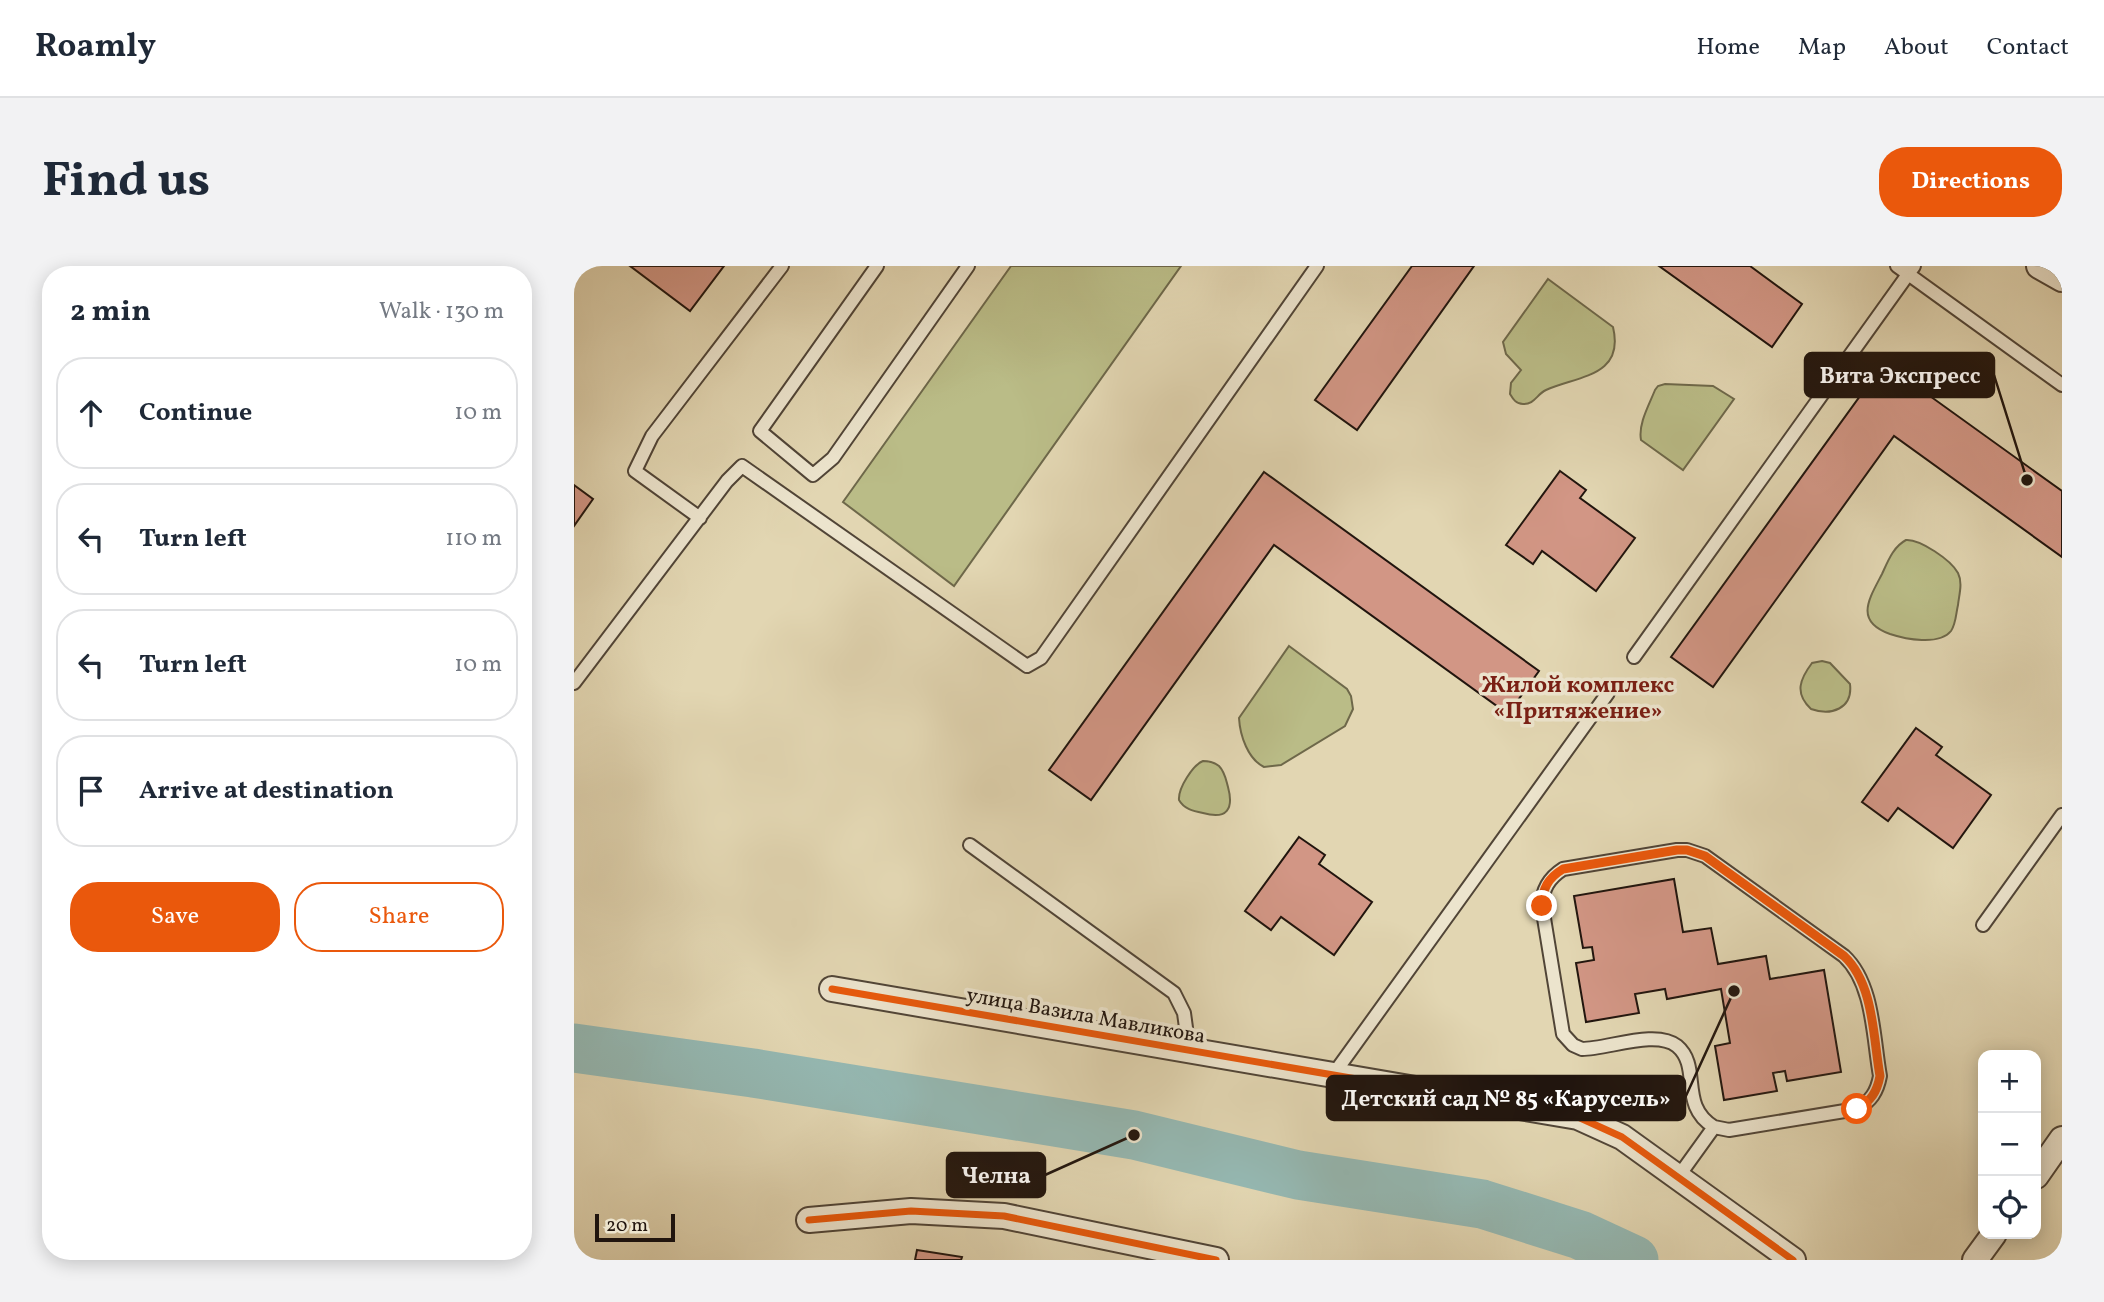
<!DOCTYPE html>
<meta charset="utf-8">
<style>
body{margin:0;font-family:Vollkorn,serif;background:#f2f2f3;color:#1f2937}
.controls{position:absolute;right:21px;bottom:21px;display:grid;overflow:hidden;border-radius:14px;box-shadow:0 4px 18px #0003}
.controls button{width:63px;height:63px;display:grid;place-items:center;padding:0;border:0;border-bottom:2px solid #e0e1e3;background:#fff;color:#1f2937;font:35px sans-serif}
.scale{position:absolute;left:21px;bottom:18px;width:80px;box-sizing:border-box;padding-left:7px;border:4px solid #21150e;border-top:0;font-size:19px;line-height:24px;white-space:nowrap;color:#21150e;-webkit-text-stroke:5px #ece4cd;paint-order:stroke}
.stop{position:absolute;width:21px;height:21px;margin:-16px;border:5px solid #ea580c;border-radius:50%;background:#fff}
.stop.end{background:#ea580c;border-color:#fff;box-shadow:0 2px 7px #0008}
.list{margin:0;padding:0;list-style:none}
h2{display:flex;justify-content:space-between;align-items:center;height:91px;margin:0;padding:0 28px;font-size:30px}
h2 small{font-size:23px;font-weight:400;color:#747a83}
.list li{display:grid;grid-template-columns:46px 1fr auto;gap:21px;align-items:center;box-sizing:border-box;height:112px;margin:0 14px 14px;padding:0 14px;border:2px solid #e0e1e3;border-radius:28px}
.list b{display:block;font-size:26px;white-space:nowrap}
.list em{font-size:23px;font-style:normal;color:#747a83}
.actions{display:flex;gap:14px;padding:21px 28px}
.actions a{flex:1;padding:16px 0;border:2px solid #ea580c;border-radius:28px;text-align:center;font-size:24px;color:#ea580c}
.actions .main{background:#ea580c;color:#fff}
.icon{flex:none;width:38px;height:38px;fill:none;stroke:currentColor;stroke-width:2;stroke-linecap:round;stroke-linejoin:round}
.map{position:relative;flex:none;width:1488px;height:994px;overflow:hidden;border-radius:28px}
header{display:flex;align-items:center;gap:42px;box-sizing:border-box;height:98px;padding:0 35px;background:#fff;border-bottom:2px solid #e0e1e3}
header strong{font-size:33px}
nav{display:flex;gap:38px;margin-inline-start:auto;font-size:24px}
.intro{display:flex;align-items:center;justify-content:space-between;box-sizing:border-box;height:168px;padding:0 42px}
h1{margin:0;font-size:49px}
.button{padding:18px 32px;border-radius:28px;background:#ea580c;color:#fff;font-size:24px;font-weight:700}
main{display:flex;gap:42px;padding:0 42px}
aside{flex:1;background:#fff;border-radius:28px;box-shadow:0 4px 18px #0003}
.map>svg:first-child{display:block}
</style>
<header>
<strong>Roamly</strong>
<nav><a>Home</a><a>Map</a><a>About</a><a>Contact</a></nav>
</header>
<div class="intro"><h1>Find us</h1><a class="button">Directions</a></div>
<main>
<aside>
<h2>2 min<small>Walk · 130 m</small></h2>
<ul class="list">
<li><svg class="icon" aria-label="ahead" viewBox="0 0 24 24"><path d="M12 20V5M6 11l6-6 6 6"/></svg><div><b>Continue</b></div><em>10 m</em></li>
<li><svg class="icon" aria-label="left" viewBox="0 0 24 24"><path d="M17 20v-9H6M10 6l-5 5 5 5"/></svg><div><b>Turn left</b></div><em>110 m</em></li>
<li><svg class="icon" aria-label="left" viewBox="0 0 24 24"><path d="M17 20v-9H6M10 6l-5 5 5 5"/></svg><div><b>Turn left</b></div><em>10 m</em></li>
<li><svg class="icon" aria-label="arrive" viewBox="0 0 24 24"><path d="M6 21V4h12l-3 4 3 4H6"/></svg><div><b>Arrive at destination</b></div></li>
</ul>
<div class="actions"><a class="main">Save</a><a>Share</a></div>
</aside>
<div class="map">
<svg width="1488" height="994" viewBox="0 0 1488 994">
<rect width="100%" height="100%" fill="#e2d6b2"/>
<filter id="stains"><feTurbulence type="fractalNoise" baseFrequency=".00286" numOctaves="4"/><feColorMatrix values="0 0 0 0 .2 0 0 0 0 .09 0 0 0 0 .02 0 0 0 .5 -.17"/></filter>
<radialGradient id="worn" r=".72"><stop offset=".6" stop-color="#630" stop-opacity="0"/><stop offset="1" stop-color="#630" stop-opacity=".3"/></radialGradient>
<path fill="#babc87" stroke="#6e684a" stroke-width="2" d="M437 0H607L380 320 269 236Z
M974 13 1039 61C1051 111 1003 110 972 124 963 128 960 139 949 138 942 138 939 133 936 128L937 117 947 104 932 88 929 76Z
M1091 118 1139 120 1160 133 1109 204 1067 174C1064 158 1075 139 1081 124L1084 120Z
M1332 274C1346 273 1377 294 1384 307 1389 317 1385 329 1384 339 1382 347 1382 358 1377 365 1365 380 1331 373 1316 368 1280 355 1295 333 1308 308 1314 295 1319 281 1332 274Z
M715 380 773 423 777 430 779 443 771 460 707 499 690 501C674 493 666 470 665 452Z
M1248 395 1256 397 1276 418C1279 443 1257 450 1237 443 1220 427 1226 413 1238 397Z
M629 495C635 495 640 496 645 500 651 506 652 514 654 521 660 543 653 554 629 547 619 545 610 543 605 534 604 522 619 499 629 495Z"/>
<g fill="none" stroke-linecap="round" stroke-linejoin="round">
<path stroke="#95b8b2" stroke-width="49" d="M0 782 179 807 560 869 724 909 908 938 1006 969 1060 994"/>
</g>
<path fill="#d29685" stroke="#21150e" stroke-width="2" d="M56 0H150L116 45Z
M838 0H900L783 164 741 134Z
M1085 0H1176L1228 38 1198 81Z
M1310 97 1488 225V291L1320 170 1139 421 1097 391Z
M986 205 1012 224 1006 232 1061 272 1022 325 968 285 959 298 932 279Z
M690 206 965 405 934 448 700 279 517 534 475 504Z
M0 219 19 233 0 260Z
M1342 462 1368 481 1362 489 1417 529 1379 582 1324 542 1314 555 1288 536Z
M725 571 751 589 745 598 798 636 760 689 707 651 697 664 671 645Z
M1100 613 1109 666 1137 662 1144 698 1192 690 1196 713 1250 704 1267 806 1213 815 1211 805 1199 807 1203 825 1150 834 1141 780 1156 777 1147 723 1093 733 1091 723 1061 728 1065 747 1012 756 1002 697 1020 694 1018 681 1009 682 1000 630Z
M343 984 388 991 387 994H341Z"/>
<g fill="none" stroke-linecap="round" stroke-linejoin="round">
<g stroke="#514537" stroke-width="16">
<path id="service" d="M303 0 186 165 239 209 259 192 394 0
M1323 0 1488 119
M126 252 61 205 78 170 208 0
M1060 391 1340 0
M0 417 153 215 168 200 453 400 467 392 743 0
M396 579 600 727 610 747 615 784
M1409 659 1488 549
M759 809 1034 427
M1104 911 1140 861 1155 864 1283 843C1297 835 1303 826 1306 810 1299 772 1300 718 1270 690L1131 590 1113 584H1103L989 603C975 612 968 623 968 640L989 768 999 779 1008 783C1034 783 1082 763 1103 780 1128 801 1104 839 1140 861
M1487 994 1488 993"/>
</g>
<g stroke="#514537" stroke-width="28">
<path id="minor" d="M1465 0 1488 13
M258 723 1004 851 1048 871 1219 994
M1462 910 1488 873
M235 954 337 945 430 950 642 994
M1401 994 1420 968"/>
</g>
<use href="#service" stroke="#ece4cd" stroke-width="12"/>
<use href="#minor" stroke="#ece4cd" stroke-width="24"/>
<g stroke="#ece4cd" stroke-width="11">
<path id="cycleway" d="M258 723 1004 851 1048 871 1219 994
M235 954 337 945 430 950 642 994"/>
</g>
<use href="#cycleway" stroke="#e8590c" stroke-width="7"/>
</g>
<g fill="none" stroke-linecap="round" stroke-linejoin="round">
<path stroke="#ea580c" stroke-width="9" d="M968 640C968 623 974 612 989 603L1103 584H1113L1131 590 1270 690C1300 718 1299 771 1306 810 1303 826 1297 835 1283 843"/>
</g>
<g text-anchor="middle" stroke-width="7" stroke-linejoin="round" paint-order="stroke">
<g font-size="21" fill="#21150e" stroke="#ece4cd">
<text transform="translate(512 749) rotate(10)" y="7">улица Вазила Мавликова</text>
</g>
<g font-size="23" font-weight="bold" fill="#7a1f14" stroke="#ece4cd">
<text x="1004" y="426">Жилой комплекс<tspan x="1004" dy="26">«Притяжение»</tspan></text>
</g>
</g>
<path fill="none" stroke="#21150e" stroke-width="2.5" d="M1453 214L1420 109M1160 725L1111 832M560 869L471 909"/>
<g fill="#21150e" stroke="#ece4cd" stroke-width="2.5">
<circle cx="1453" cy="214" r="7"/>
<circle cx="1160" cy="725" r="7"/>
<circle cx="560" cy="869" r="7"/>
</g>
<g fill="#21150e" stroke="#21150e" stroke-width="2.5">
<rect x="1231" y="87" width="189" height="44" rx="7"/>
<rect x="753" y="810" width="358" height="44" rx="7"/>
<rect x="373" y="887" width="98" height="44" rx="7"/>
</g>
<g font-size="23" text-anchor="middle" font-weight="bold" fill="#fff">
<text x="1326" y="117">Вита Экспресс</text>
<text x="932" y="840">Детский сад № 85 «Карусель»</text>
<text x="422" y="917">Челна</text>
</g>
<rect width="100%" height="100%" filter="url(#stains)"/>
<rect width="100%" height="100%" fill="url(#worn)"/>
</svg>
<div class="controls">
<button>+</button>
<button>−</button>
<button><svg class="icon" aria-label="locate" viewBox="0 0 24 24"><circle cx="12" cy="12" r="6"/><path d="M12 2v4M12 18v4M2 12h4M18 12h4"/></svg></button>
</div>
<div class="scale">20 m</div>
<div class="stop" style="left:1283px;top:843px"></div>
<div class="stop end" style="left:968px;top:640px"></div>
</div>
</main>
